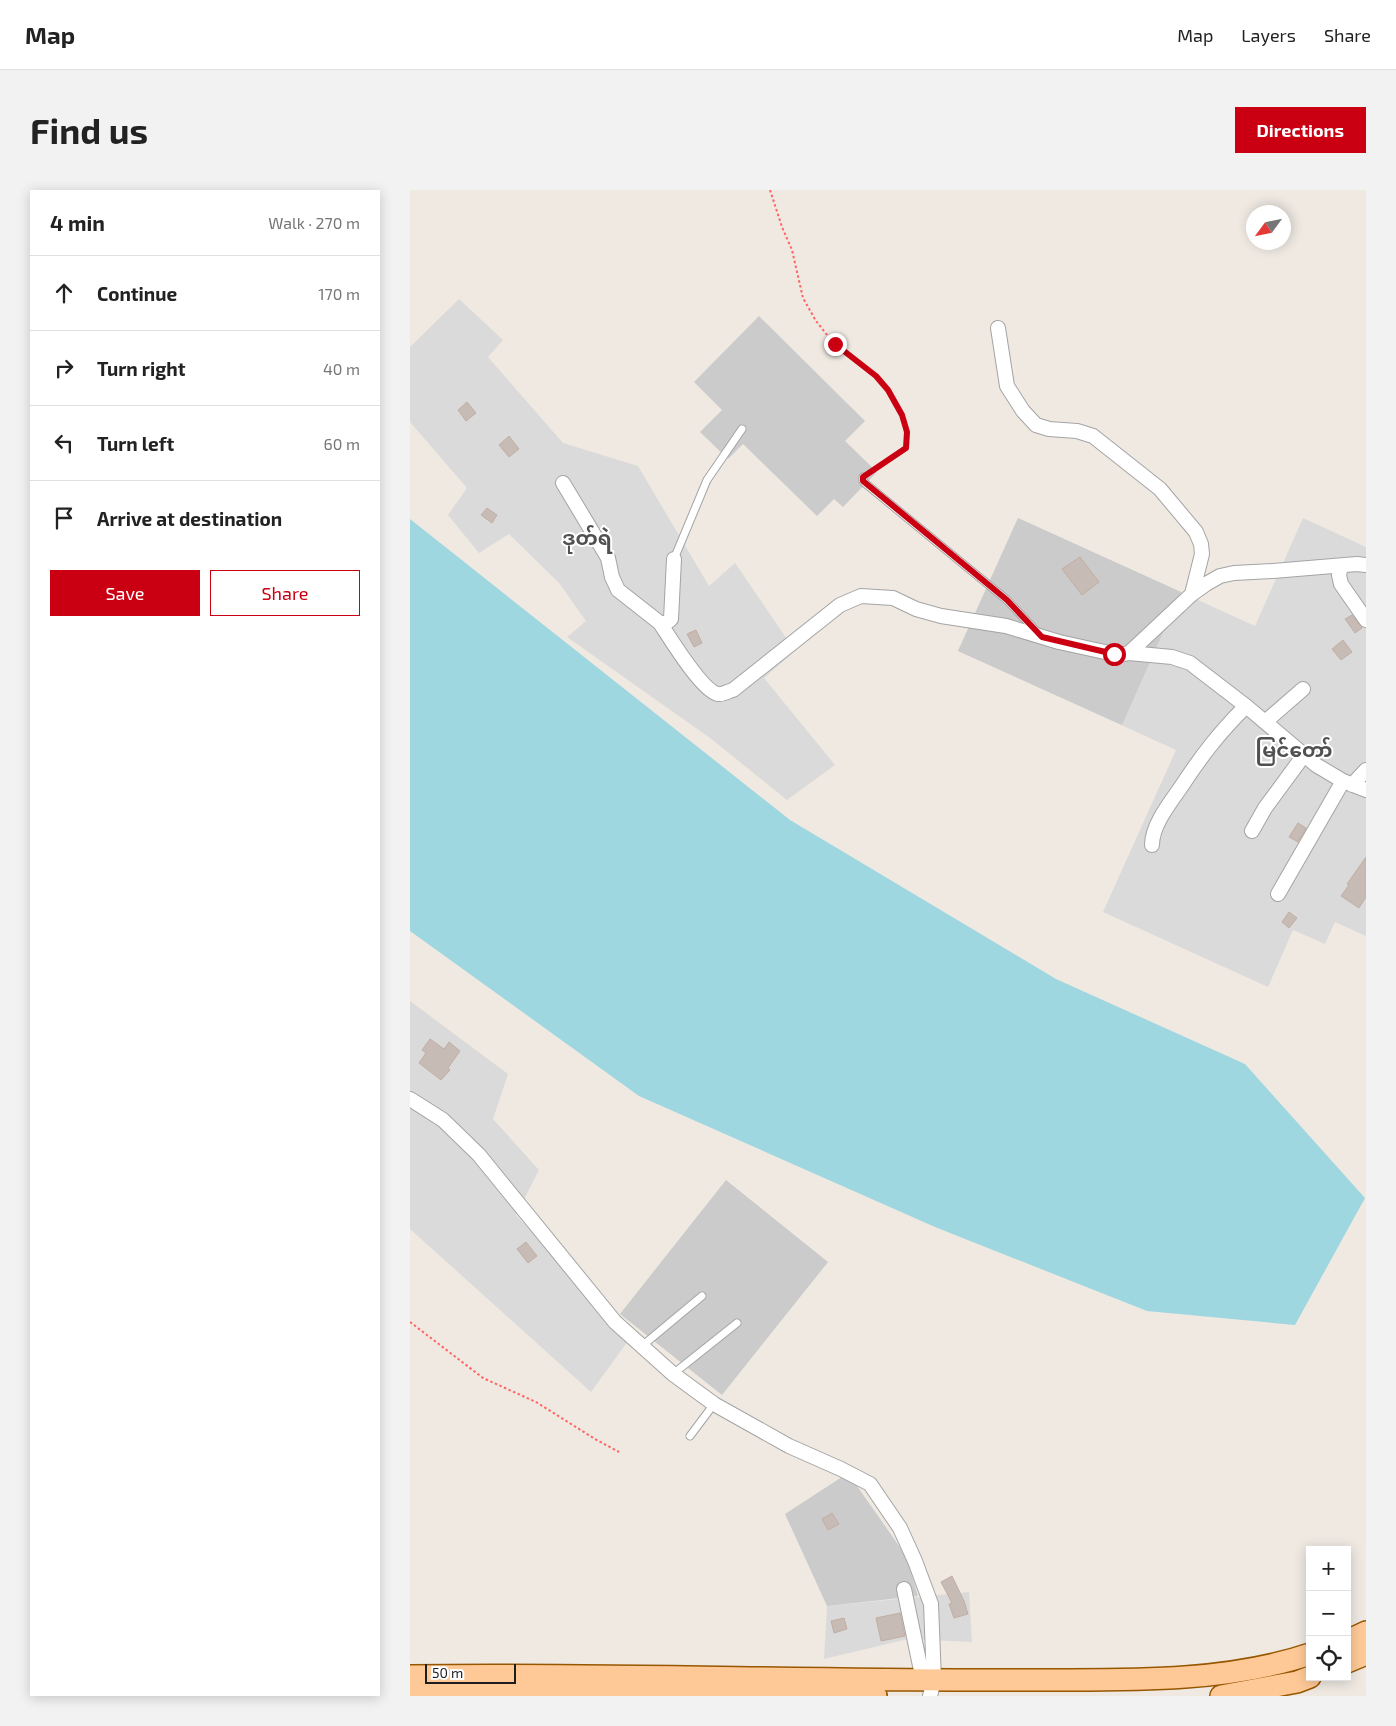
<!DOCTYPE html>
<meta charset="utf-8">
<style>
body{margin:0;font-family:"Exo 2","Noto Sans Myanmar",sans-serif;background:#f2f2f2;color:#222}
.controls{position:absolute;right:15px;bottom:15px;display:grid;overflow:hidden;border-radius:0px;box-shadow:0 2px 12px #0003}
.controls button{width:45px;height:45px;display:grid;place-items:center;padding:0;border:0;border-bottom:1px solid #e0e0e0;background:#fff;color:#222;font:25px sans-serif}
.compass{position:absolute;left:836px;top:15px;width:45px;height:45px;border-radius:50%;background:#fff;box-shadow:0 2px 12px #0003;rotate:237deg}
.scale{position:absolute;left:15px;bottom:12px;width:91px;box-sizing:border-box;padding-left:5px;border:2px solid #1d1d1d;border-top:0;font-size:14px;line-height:18px;white-space:nowrap;color:#1d1d1d;-webkit-text-stroke:4px #fff;paint-order:stroke}
.stop{position:absolute;width:15px;height:15px;margin:-11px;border:4px solid #ca0012;border-radius:50%;background:#fff}
.stop.end{background:#ca0012;border-color:#fff;box-shadow:0 1px 5px #0008}
.list{margin:0;padding:0;list-style:none}
h2{display:flex;justify-content:space-between;align-items:center;height:65px;margin:0;padding:0 20px;font-size:21px}
h2 small{font-size:16px;font-weight:400;color:#767676}
.list li{display:grid;grid-template-columns:32px 1fr auto;gap:15px;align-items:center;box-sizing:border-box;height:75px;padding:0 20px;border-top:1px solid #e0e0e0}
.list b{display:block;font-size:19px;white-space:nowrap}
.list em{font-size:16px;font-style:normal;color:#767676}
.actions{display:flex;gap:10px;padding:15px 20px}
.actions a{flex:1;padding:11px 0;border:1px solid #ca0012;border-radius:0px;text-align:center;font-size:18px;color:#ca0012}
.actions .main{background:#ca0012;color:#fff}
.icon{flex:none;width:28px;height:28px;fill:none;stroke:currentColor;stroke-width:2;stroke-linecap:round;stroke-linejoin:round}
.map{position:relative;flex:none;width:956px;height:1506px;overflow:hidden;border-radius:0px}
header{display:flex;align-items:center;gap:30px;box-sizing:border-box;height:70px;padding:0 25px;background:#fff;border-bottom:1px solid #e0e0e0}
header strong{font-size:24px}
nav{display:flex;gap:28px;margin-inline-start:auto;font-size:18px}
.intro{display:flex;align-items:center;justify-content:space-between;box-sizing:border-box;height:120px;padding:0 30px}
h1{margin:0;font-size:35px}
.button{padding:12px 22px;border-radius:0px;background:#ca0012;color:#fff;font-size:18px;font-weight:700}
main{display:flex;gap:30px;padding:0 30px}
aside{flex:1;background:#fff;border-radius:0px;box-shadow:0 2px 12px #0003}
.map>svg:first-child{display:block}
</style>
<header>
<strong>Map</strong>
<nav><a>Map</a><a>Layers</a><a>Share</a></nav>
</header>
<div class="intro"><h1>Find us</h1><a class="button">Directions</a></div>
<main>
<aside>
<h2>4 min<small>Walk · 270 m</small></h2>
<ul class="list">
<li><svg class="icon" aria-label="ahead" viewBox="0 0 24 24"><path d="M12 20V5M6 11l6-6 6 6"/></svg><div><b>Continue</b></div><em>170 m</em></li>
<li><svg class="icon" aria-label="right" viewBox="0 0 24 24"><path d="M7 20v-9h11M14 6l5 5-5 5"/></svg><div><b>Turn right</b></div><em>40 m</em></li>
<li><svg class="icon" aria-label="left" viewBox="0 0 24 24"><path d="M17 20v-9H6M10 6l-5 5 5 5"/></svg><div><b>Turn left</b></div><em>60 m</em></li>
<li><svg class="icon" aria-label="arrive" viewBox="0 0 24 24"><path d="M6 21V4h12l-3 4 3 4H6"/></svg><div><b>Arrive at destination</b></div></li>
</ul>
<div class="actions"><a class="main">Save</a><a>Share</a></div>
</aside>
<div class="map">
<svg width="956" height="1506" viewBox="0 0 956 1506">
<rect width="100%" height="100%" fill="#efe9e2"/>
<path fill="#dbdada" d="M49 109 93 150 78 167 153 253 228 276 299 396 325 373 385 461 354 488 425 575 377 610 300 548 157 447 176 431 149 393 99 344 69 363 38 325 57 298 0 232V157Z
M608 328 845 436 893 328 956 357V746L925 732 915 754 883 740 858 797 693 722 766 560 548 461Z
M0 811 98 884 83 929 129 980 106 1025 221 1147 181 1202 0 1039Z
M559 1402 562 1452 498 1449 414 1469 417 1416Z"/>
<path fill="#cbcbcb" d="M349 126 455 231 435 251 467 282 433 317 424 309 407 326 333 254 318 269 290 242 312 220 284 192Z
M608 328 771 402 712 535 548 461Z
M316 990 418 1072 312 1205 210 1124Z
M438 1283 496 1366 508 1406 417 1416 375 1324Z"/>
<path fill="#9fd7e0" d="M0 329 380 630 646 789 835 874 955 1008 885 1135 737 1121 525 1037 229 906 0 741Z"/>
<path fill="#c7bbb5" stroke="#c2aea3" d="M57 212 66 223 56 231 48 220Z
M99 246 109 259 99 267 89 255Z
M77 318 87 325 82 333 71 325Z
M670 367 689 392 672 405 652 379Z
M942 425 952 438 945 443 935 429Z
M286 440 292 453 284 457 277 444Z
M933 450 942 462 931 470 922 459Z
M888 633 896 638 888 652 879 647Z
M956 667V707L949 718 931 706 939 695 937 694Z
M879 722 887 728 879 738 872 732Z
M20 849 34 859 39 852 50 861 38 878 40 880 31 890 9 873 16 863 12 860Z
M116 1052 127 1066 118 1073 107 1059Z
M422 1323 429 1334 418 1340 412 1329Z
M542 1386 554 1411 558 1424 544 1428 539 1414 542 1413 531 1392Z
M490 1423 495 1446 471 1451 466 1428Z
M434 1428 437 1439 424 1443 421 1431Z"/>
<g fill="none" stroke-linecap="round" stroke-linejoin="round">
<g stroke="#a4a4a4" stroke-width="9">
<path id="service" d="M453 287V291L456 294 597 410 628 443
M264 369 297 290 332 239
M232 1156 292 1106
M263 1184 327 1133
M280 1246 304 1214"/>
</g>
<g stroke="#a4a4a4" stroke-width="16">
<path id="minor" d="M588 138 597 196 613 221 626 235 639 239 667 241 683 246 750 299 786 342 791 354 792 364 782 404
M153 293 198 368 202 387 208 400 250 433
M264 369 261 429 256 433H250C260 448 292 501 308 504 313 505 318 501 323 500L430 415 451 406 483 408 506 419 531 426 596 436 649 452 704 464 709 465 719 463 762 467 780 473 836 516 906 575 933 591 956 600
M931 376 929 385 931 394 956 430
M719 463 782 404 796 394 810 386 824 383 863 381 947 374 956 375
M855 532 893 499
M942 595 956 580
M842 641 855 618 894 565
M742 655C742 635 760 613 771 597 792 565 809 543 836 516
M868 704 933 591
M0 909 33 930 69 965 205 1132 263 1184 304 1214 379 1256 431 1279 460 1294 490 1338 505 1371 521 1414 524 1490 520 1506
M494 1399 513 1490"/>
</g>
<g stroke="#965700" stroke-width="24">
<path id="primary" d="M937 1451 956 1442
M937 1472 956 1464
M0 1486C198 1483 396 1491 594 1490 692 1489 806 1496 900 1464
M0 1503 466 1506
M811 1506 887 1492 900 1487"/>
</g>
<path stroke="#ff6563" stroke-width="2" stroke-dasharray="2.5 2.5" stroke-linecap="butt" d="M360 0 372 37 382 60 393 108 406 131 425 155 465 186 478 200 492 225 497 242 495 258 461 281
M0 1132 73 1188 126 1212 185 1249 209 1262"/>
<use href="#service" stroke="#fff" stroke-width="7"/>
<use href="#minor" stroke="#fff" stroke-width="14"/>
<use href="#primary" stroke="#ffc997" stroke-width="21"/>
</g>
<g fill="none" stroke-linecap="round" stroke-linejoin="round">
<path stroke="#ca0012" stroke-width="6" d="M425 154 466 186 478 200 492 225 497 242 496 258 453 287V291L597 410 632 447 704 464"/>
</g>
<g text-anchor="middle" stroke-width="4" stroke-linejoin="round" paint-order="stroke">
<g font-size="20" font-weight="bold" fill="#505050" stroke="#fff">
<text x="177" y="355">ဒုတ်ရဲ</text>
<text x="884" y="567">မြင်တော်</text>
</g>
</g>
</svg>
<div class="controls">
<button>+</button>
<button>−</button>
<button><svg class="icon" aria-label="locate" viewBox="0 0 24 24"><circle cx="12" cy="12" r="6"/><path d="M12 2v4M12 18v4M2 12h4M18 12h4"/></svg></button>
</div>
<svg class="compass" viewBox="-18 -18 36 36"><path d="M0-13l5 13h-10z" fill="#e53935"/><path d="M0 13l5-13h-10z" fill="#767676"/></svg>
<div class="scale">50 m</div>
<div class="stop" style="left:704px;top:464px"></div>
<div class="stop end" style="left:425px;top:154px"></div>
</div>
</main>
